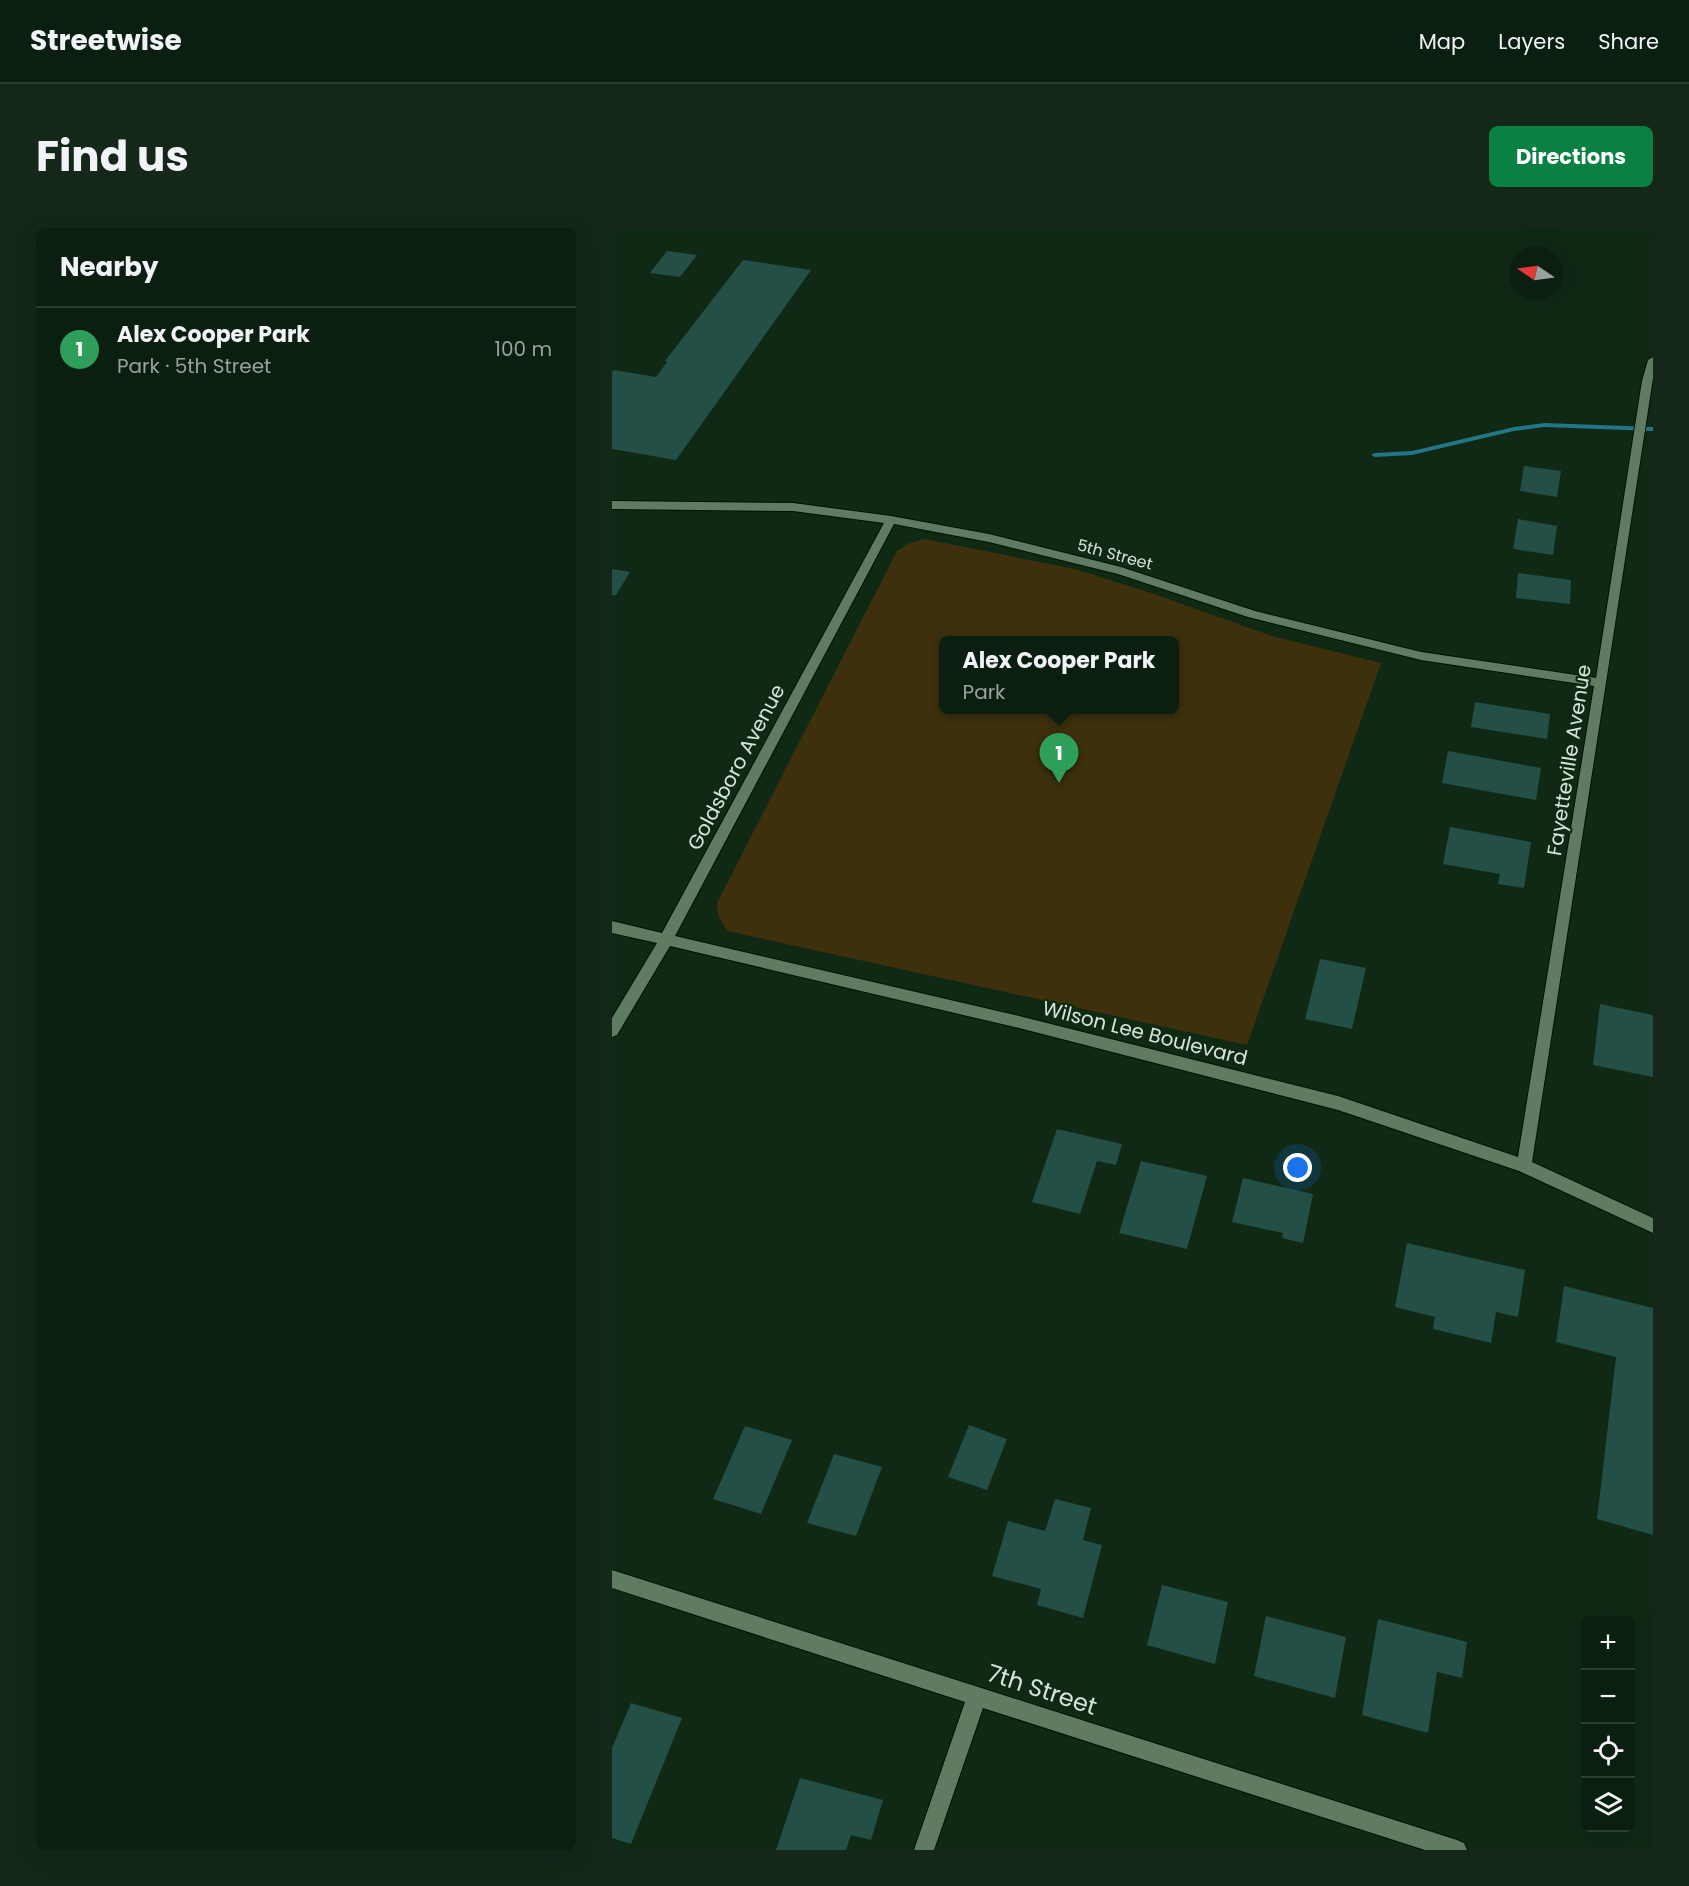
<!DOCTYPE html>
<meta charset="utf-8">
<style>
body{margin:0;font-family:Poppins,sans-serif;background:#142719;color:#f1f3f6}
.controls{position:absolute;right:18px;bottom:18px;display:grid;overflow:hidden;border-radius:9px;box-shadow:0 6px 24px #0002}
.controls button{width:54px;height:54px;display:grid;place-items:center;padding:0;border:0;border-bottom:2px solid #2b3d30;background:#0b1f10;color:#f1f3f6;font:30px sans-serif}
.compass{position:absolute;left:897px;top:18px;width:54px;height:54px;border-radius:50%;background:#0b1f10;box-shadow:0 6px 24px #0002;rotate:283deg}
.you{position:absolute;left:686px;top:940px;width:21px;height:21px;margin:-15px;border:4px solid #fff;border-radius:50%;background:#1a73e8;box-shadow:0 0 0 9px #1a73e833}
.badge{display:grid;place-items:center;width:39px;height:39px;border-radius:50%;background:#0b8043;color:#fff;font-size:20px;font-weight:700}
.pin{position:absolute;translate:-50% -50px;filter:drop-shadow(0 2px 3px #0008)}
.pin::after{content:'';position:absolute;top:32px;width:21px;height:18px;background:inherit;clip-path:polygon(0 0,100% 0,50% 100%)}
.popup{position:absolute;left:327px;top:408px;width:240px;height:78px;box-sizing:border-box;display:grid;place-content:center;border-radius:9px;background:#0b1f10;filter:drop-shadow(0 2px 4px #0005);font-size:20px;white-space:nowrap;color:#9aa29f}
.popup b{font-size:22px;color:#f1f3f6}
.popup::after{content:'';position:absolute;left:50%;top:100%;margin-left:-12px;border:12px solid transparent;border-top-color:#0b1f10}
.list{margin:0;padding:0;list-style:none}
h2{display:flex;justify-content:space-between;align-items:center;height:78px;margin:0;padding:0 24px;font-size:26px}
h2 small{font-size:20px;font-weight:400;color:#9aa29f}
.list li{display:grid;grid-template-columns:39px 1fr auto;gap:18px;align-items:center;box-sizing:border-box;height:84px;padding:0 24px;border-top:2px solid #2b3d30}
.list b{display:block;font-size:22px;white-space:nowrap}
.list p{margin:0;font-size:20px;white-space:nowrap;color:#9aa29f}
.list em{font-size:20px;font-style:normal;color:#9aa29f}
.icon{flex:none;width:33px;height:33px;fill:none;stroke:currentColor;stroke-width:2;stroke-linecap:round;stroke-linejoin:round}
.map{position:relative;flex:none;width:1041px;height:1622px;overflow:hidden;border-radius:9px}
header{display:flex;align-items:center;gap:36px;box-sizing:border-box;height:84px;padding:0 30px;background:#0b1f10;border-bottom:2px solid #2b3d30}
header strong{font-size:28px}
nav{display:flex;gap:33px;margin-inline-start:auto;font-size:21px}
.intro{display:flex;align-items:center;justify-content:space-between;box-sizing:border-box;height:144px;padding:0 36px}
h1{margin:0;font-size:42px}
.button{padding:15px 27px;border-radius:9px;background:#0b8043;color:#fff;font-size:21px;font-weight:700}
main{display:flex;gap:36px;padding:0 36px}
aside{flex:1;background:#0b1f10;border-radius:9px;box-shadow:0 6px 24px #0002}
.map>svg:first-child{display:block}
</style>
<header>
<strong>Streetwise</strong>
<nav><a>Map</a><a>Layers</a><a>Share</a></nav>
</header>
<div class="intro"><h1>Find us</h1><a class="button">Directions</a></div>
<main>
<aside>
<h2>Nearby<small></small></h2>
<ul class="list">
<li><span class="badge" style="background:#2e9e5b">1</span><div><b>Alex Cooper Park</b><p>Park · 5th Street</p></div><em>100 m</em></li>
</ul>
</aside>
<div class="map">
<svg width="1041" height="1622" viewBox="0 0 1041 1622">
<rect width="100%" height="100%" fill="#0f2915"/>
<path fill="#3e300d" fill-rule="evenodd" d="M313 311 463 341 542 366 660 408 769 435 635 817 115 703 106 687 105 675 285 323 298 315ZM332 412H562V482H332Z"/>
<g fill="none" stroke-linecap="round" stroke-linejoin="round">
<path fill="#237685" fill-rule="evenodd" d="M932 195 1041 199V203L932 199 902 203 800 227 763 229 759 227 763 225 800 223 902 199Z"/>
</g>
<path fill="#234f47" d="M55 23 85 27 68 49 38 45Z
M131 32 199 42 64 232 0 221V144L2 142 44 149 55 134 53 133Z
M912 238 949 243 945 269 908 263Z
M906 291 945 298 941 327 901 321Z
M0 341 18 344 4 367H0Z
M906 345 959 352 958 376 904 370Z
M863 474 938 486 935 511 859 499Z
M836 523 929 540 924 572 830 555Z
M838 599 919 614 912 660 886 656 888 646 831 636Z
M708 731 754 740 740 801 693 791Z
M988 776 1041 787V849L981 837Z
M445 901 510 916 504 937 485 933 468 986 420 974Z
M529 933 595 948 575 1021 507 1005Z
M631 950 701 966 691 1015 670 1010 671 1005 620 994Z
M795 1015 913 1042 906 1089 884 1084 879 1115 821 1101 823 1089 783 1079Z
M952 1058 1041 1080V1307L985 1291 1004 1129 944 1114Z
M357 1197 395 1211 375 1262 336 1249Z
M133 1198 180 1212 149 1286 101 1271Z
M222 1226 270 1239 244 1308 195 1295Z
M443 1271 479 1280 471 1312 490 1317 471 1390 425 1377 429 1361 380 1348 396 1293 433 1303Z
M550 1357 616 1374 603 1436 535 1417Z
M654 1388 734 1409 723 1470 642 1448Z
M766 1391 855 1414 850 1450 825 1444 816 1505 750 1487Z
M19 1475 70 1490 19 1616 0 1610V1520Z
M188 1550 271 1572 259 1612 239 1607 234 1622H164Z"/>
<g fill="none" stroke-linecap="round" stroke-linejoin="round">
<g stroke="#001202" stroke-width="2">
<path id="minor" d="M1041 129V150L920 934 1041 990V1005L907 943 726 882 411 801 58 718 5 807 0 809V790L45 715 0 705V693L50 705 272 295 181 283 0 281V273L181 275 279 288 377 306 509 339 643 383 809 424 984 450 1030 153 1036 132ZM282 296 377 314 506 346 636 389 809 432 982 458 906 929 726 868 411 789 63 708Z
M0 1342 845 1612 852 1615 855 1622H813L371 1480 322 1622H302L353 1474 0 1360Z"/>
</g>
<use href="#minor" fill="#5f7c63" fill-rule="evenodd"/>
</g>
<g text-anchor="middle" stroke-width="4.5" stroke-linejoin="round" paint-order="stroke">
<g font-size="16" fill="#d5e5d8" stroke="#0f2915">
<text transform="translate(503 326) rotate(15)" y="6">5th Street</text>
</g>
<g font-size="20" fill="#d5e5d8" stroke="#0f2915">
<text transform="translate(957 532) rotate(-81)" y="7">Fayetteville Avenue</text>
<text transform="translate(124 539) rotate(-62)" y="7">Goldsboro Avenue</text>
<text transform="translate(533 805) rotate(14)" y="7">Wilson Lee Boulevard</text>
</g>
<g font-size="24" fill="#d5e5d8" stroke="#0f2915">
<text transform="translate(430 1462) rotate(18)" y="8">7th Street</text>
</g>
</g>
</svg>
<div class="controls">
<button>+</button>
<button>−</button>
<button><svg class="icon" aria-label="locate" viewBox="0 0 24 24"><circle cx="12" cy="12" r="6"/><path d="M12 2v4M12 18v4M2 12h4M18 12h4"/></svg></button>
<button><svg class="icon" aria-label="layers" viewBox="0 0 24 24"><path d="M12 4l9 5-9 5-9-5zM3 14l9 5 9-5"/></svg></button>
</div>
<svg class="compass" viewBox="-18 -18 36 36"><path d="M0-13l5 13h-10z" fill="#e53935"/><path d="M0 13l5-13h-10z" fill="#9aa29f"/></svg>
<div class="you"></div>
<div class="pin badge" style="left:447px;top:555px;background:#2e9e5b">1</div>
<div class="popup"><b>Alex Cooper Park</b>Park</div>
</div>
</main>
